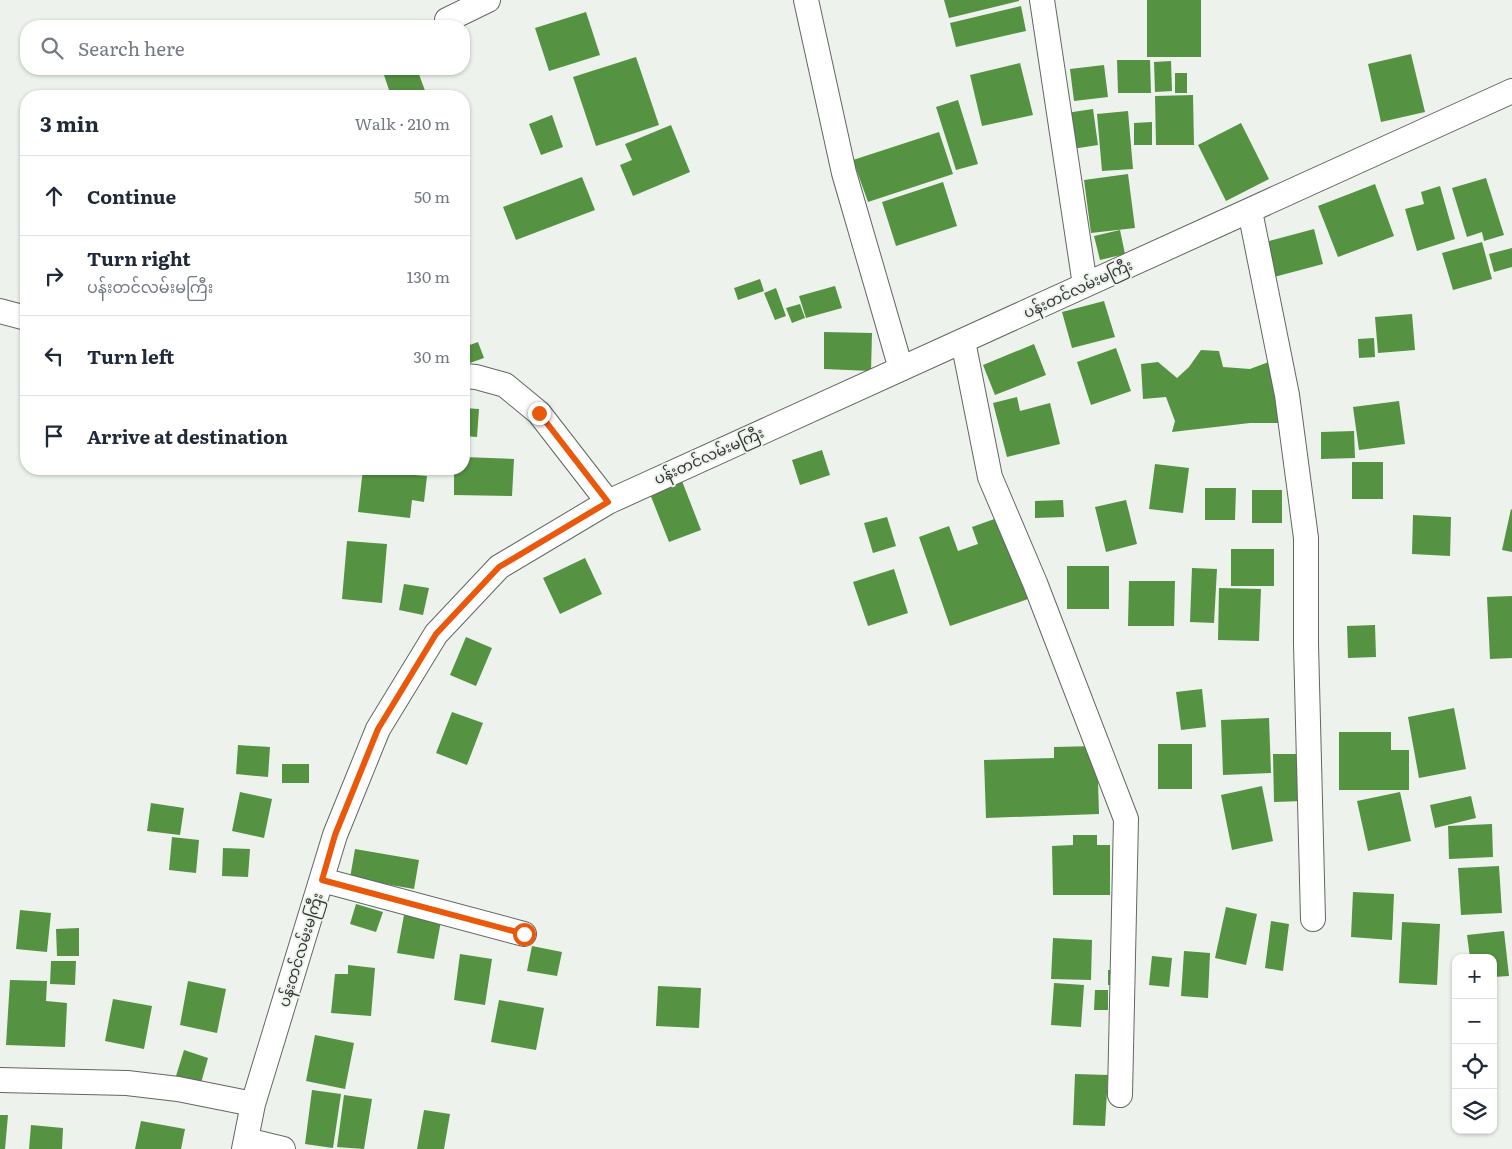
<!DOCTYPE html>
<meta charset="utf-8">
<style>
body{margin:0;font-family:Literata,"Noto Sans Myanmar",serif;background:#f6f6f7;color:#1f2937}
.controls{position:absolute;right:15px;bottom:15px;display:grid;overflow:hidden;border-radius:10px;box-shadow:0 1px 4px #0004}
.controls button{width:45px;height:45px;display:grid;place-items:center;padding:0;border:0;border-bottom:1px solid #e0e1e3;background:#fff;color:#1f2937;font:25px sans-serif}
.stop{position:absolute;width:15px;height:15px;margin:-11px;border:4px solid #ea580c;border-radius:50%;background:#fff}
.stop.end{background:#ea580c;border-color:#fff;box-shadow:0 1px 5px #0008}
.list{margin:0;padding:0;list-style:none}
h2{display:flex;justify-content:space-between;align-items:center;height:65px;margin:0;padding:0 20px;font-size:21px}
h2 small{font-size:16px;font-weight:400;color:#747a83}
.list li{display:grid;grid-template-columns:32px 1fr auto;gap:15px;align-items:center;box-sizing:border-box;height:80px;padding:0 20px;border-top:1px solid #e0e1e3}
.list b{display:block;font-size:19px;white-space:nowrap}
.list p{margin:0;font-size:16px;white-space:nowrap;color:#747a83}
.list em{font-size:16px;font-style:normal;color:#747a83}
.icon{flex:none;width:28px;height:28px;fill:none;stroke:currentColor;stroke-width:2;stroke-linecap:round;stroke-linejoin:round}
.map{position:relative;flex:none;width:1512px;height:1149px;overflow:hidden}
.search{position:absolute;background:#fff;box-shadow:0 1px 4px #0004;left:20px;top:20px;width:450px;height:55px;display:flex;align-items:center;gap:12px;box-sizing:border-box;padding:0 18px;border-radius:20px;color:#747a83;font-size:19px}
.panel{position:absolute;background:#fff;box-shadow:0 1px 4px #0004;left:20px;top:90px;width:450px;height:385px;border-radius:20px}
.map>svg:first-child{display:block}
</style>
<div class="map">
<svg width="1512" height="1149" viewBox="0 0 1512 1149">
<rect width="100%" height="100%" fill="#edf3ec"/>
<path fill="#559242" d="M944 0H1019V1L949 18Z
M1147 0H1201V57H1147Z
M1021 6 1026 31 956 47 950 23Z
M586 12 600 55 549 71 535 28Z
M1411 54 1425 112 1381 122 1368 64Z
M636 57 659 125 596 146 573 77Z
M1117 60H1150L1151 93H1118Z
M1171 61 1172 91 1155 92 1154 62Z
M1020 63 1033 115 982 126 970 75Z
M1104 65 1108 97 1074 101 1070 69Z
M382 69H417L427 96H391Z
M1175 73H1187V93H1175Z
M1193 95 1194 145H1156L1155 96Z
M958 100 978 164 956 170 936 107Z
M1093 109 1098 145 1072 149 1066 113Z
M1128 111 1133 169 1102 171 1097 114Z
M552 115 563 147 541 155 529 124Z
M1152 122V145H1134V123Z
M1241 123 1269 179 1226 201 1198 145Z
M671 125 690 172 633 196 620 165 632 160 625 144Z
M939 132 953 174 868 202 853 160Z
M1128 174 1135 228 1091 233 1084 180Z
M582 177 595 210 516 240 503 207Z
M1486 178 1504 235 1484 241 1482 232 1467 237 1452 188Z
M943 182 957 226 896 246 882 202Z
M1375 184 1394 236 1338 257 1318 206Z
M1440 186 1455 239 1417 251 1405 209 1424 204 1421 192Z
M23 227 26 228V272H21Z
M1314 229 1323 264 1274 277 1265 242Z
M1120 230 1125 254 1100 260 1094 236Z
M1482 242 1492 279 1453 290 1442 253Z
M1512 248V267L1494 272 1489 254Z
M760 279 764 291 738 300 734 288Z
M835 286 842 308 806 318 799 296Z
M776 288 786 316 775 320 764 293Z
M1104 301 1115 337 1072 348 1062 312Z
M800 304 805 318 792 323 786 308Z
M1412 314 1415 350 1378 353 1375 317Z
M824 332 872 333 871 371 824 369Z
M1374 338 1375 357 1359 358 1358 339Z
M478 342 484 358 464 365V347Z
M1034 344 1046 375 995 395 983 365Z
M1116 348 1131 391 1091 405 1077 362Z
M1201 350 1219 351 1223 367 1250 369 1274 360 1279 423H1250L1172 432 1175 421 1166 397 1143 399 1141 364 1158 362 1177 378 1189 367Z
M1017 397 1020 411 1050 403 1060 444 1007 457 993 403Z
M1399 401 1405 444 1359 450 1353 407Z
M464 408 479 409 477 437 464 436Z
M1354 431 1355 458 1321 459V432Z
M822 450 830 475 800 485 792 460Z
M464 457 514 459 512 496 454 495V469H464Z
M1352 462H1383V499H1352Z
M1155 464 1189 468 1183 513 1149 509Z
M363 469H416L415 475 427 476 424 502 412 500 410 518 358 512Z
M682 481 701 530 669 542 650 494Z
M1205 488H1236L1235 520H1205Z
M1252 490H1282V523H1252Z
M1063 500 1064 517 1035 518V501Z
M1126 500 1137 544 1106 552 1095 507Z
M1511 509 1512 510V552L1502 550Z
M1413 515 1451 517 1450 556 1412 554Z
M887 517 896 546 873 553 864 523Z
M1000 517 1028 599 950 626 919 537 949 526 958 551 978 544 972 527Z
M347 541 387 544 382 603 342 599Z
M1231 549H1274V586H1231Z
M585 558 602 594 560 614 543 578Z
M1067 566H1109V609H1067Z
M1192 568 1217 569 1214 623 1190 622Z
M894 569 908 613 868 626 853 582Z
M1129 581H1175L1174 626H1128Z
M404 584 429 588 423 615 399 610Z
M1219 588 1261 589 1259 641 1218 640Z
M1512 596V658L1490 659 1487 597Z
M1375 625 1376 657 1348 658 1347 626Z
M466 637 492 648 476 686 450 675Z
M1202 689 1206 727 1181 730 1176 692Z
M1454 708 1466 769 1419 778 1408 717Z
M452 712 483 723 467 765 436 753Z
M1269 718 1271 773 1223 775 1221 720Z
M1339 732H1391V750H1409V790H1339Z
M1158 744H1192V789H1158Z
M238 745 270 747 268 777 236 774Z
M1097 746 1099 814 986 818 984 760 1054 758V747Z
M1273 754H1304V801L1274 802Z
M282 764H309V783H282Z
M1262 786 1273 841 1232 850 1221 795Z
M240 792 272 799 264 838 232 831Z
M1400 792 1411 841 1368 851 1357 801Z
M1471 796 1476 818 1435 828 1430 805Z
M151 803 184 808 180 835 147 831Z
M1492 824 1493 857 1449 859 1448 826Z
M1073 835H1097V845H1110V895H1053L1052 846 1073 845Z
M172 837 199 840 196 873 169 870Z
M223 848 250 849 248 877 222 876Z
M355 849 419 860 414 889 350 878Z
M1499 866 1502 913 1461 915 1458 868Z
M1353 892 1394 894 1392 940 1351 937Z
M356 904 383 912 376 932 350 924Z
M1226 907 1257 914 1246 965 1215 958Z
M20 910 51 913 47 952 16 949Z
M404 915 441 921 434 959 397 953Z
M1271 921 1289 924 1283 971 1265 968Z
M1402 922 1440 924 1437 985 1399 983Z
M79 928V956H57L56 929Z
M1504 931 1509 976 1493 977V958H1470L1467 935Z
M1053 938 1092 940 1091 980 1051 979Z
M532 946 562 952 557 976 527 971Z
M1184 951 1210 953 1208 998 1181 996Z
M460 954 492 959 485 1005 454 1000Z
M1152 956 1172 958 1169 987 1149 985Z
M51 961H76L75 985 50 984Z
M348 965 375 968 371 1016 331 1013 335 974H348Z
M1108 970H1120V985H1108Z
M10 980 47 981 46 1001 67 1003 65 1047 6 1045Z
M188 981 226 989 217 1033 180 1025Z
M1054 983 1084 985 1081 1027 1051 1025Z
M658 986 701 988 699 1028 656 1026Z
M1095 990H1108V1010H1094Z
M113 999 152 1006 144 1049 105 1041Z
M499 1000 544 1008 536 1050 491 1042Z
M315 1035 354 1043 345 1089 306 1081Z
M184 1050 208 1058 201 1083 176 1076Z
M1075 1074 1108 1075 1105 1126 1073 1125Z
M312 1090 341 1094 333 1148 305 1144Z
M344 1095 372 1099 364 1149 337 1147Z
M424 1110 450 1114 444 1149H417Z
M0 1115H8L5 1149H0Z
M141 1121 185 1129 181 1149H135Z
M31 1125 63 1128 62 1149H29Z"/>
<g fill="none" stroke-linecap="round" stroke-linejoin="round">
<g stroke="#626761" stroke-width="26">
<path id="minor" d="M806 0 844 173 901 369
M1042 0 1085 285
M447 20 488 0
M1250 211 1287 395 1306 538V644L1313 919
M0 311 26 318
M963 341 990 477 1035 583 1126 819 1120 1095
M464 376 476 377 505 385 539 413 608 502
M322 880 524 934
M0 1080 127 1083 178 1089 253 1104
M246 1140 283 1149
M244 1149 253 1104 335 835 378 729 436 634 499 567 608 502 1512 91"/>
</g>
<use href="#minor" stroke="#fff" stroke-width="24"/>
</g>
<g fill="none" stroke-linecap="round" stroke-linejoin="round">
<path stroke="#ea580c" stroke-width="6" d="M524 934 322 880 335 835 378 729 436 634 499 567 608 502 539 413"/>
</g>
<g text-anchor="middle" stroke-width="4" stroke-linejoin="round" paint-order="stroke">
<g font-size="15" fill="#343734" stroke="#edf3ec">
<text transform="translate(1078 289) rotate(-25)" y="5">ပန်းတင်လမ်းမကြီး</text>
<text transform="translate(709 456) rotate(-24)" y="5">ပန်းတင်လမ်းမကြီး</text>
<text transform="translate(301 950) rotate(-73)" y="5">ပန်းတင်လမ်းမကြီး</text>
</g>
</g>
</svg>
<div class="controls">
<button>+</button>
<button>−</button>
<button><svg class="icon" aria-label="locate" viewBox="0 0 24 24"><circle cx="12" cy="12" r="6"/><path d="M12 2v4M12 18v4M2 12h4M18 12h4"/></svg></button>
<button><svg class="icon" aria-label="layers" viewBox="0 0 24 24"><path d="M12 4l9 5-9 5-9-5zM3 14l9 5 9-5"/></svg></button>
</div>
<div class="stop" style="left:524px;top:934px"></div>
<div class="stop end" style="left:539px;top:413px"></div>
<div class="search"><svg class="icon" aria-label="search" viewBox="0 0 24 24"><circle cx="10" cy="10" r="6"/><path d="M15 15l6 6"/></svg>Search here</div>
<section class="panel">
<h2>3 min<small>Walk · 210 m</small></h2>
<ul class="list">
<li><svg class="icon" aria-label="ahead" viewBox="0 0 24 24"><path d="M12 20V5M6 11l6-6 6 6"/></svg><div><b>Continue</b></div><em>50 m</em></li>
<li><svg class="icon" aria-label="right" viewBox="0 0 24 24"><path d="M7 20v-9h11M14 6l5 5-5 5"/></svg><div><b>Turn right</b><p>ပန်းတင်လမ်းမကြီး</p></div><em>130 m</em></li>
<li><svg class="icon" aria-label="left" viewBox="0 0 24 24"><path d="M17 20v-9H6M10 6l-5 5 5 5"/></svg><div><b>Turn left</b></div><em>30 m</em></li>
<li><svg class="icon" aria-label="arrive" viewBox="0 0 24 24"><path d="M6 21V4h12l-3 4 3 4H6"/></svg><div><b>Arrive at destination</b></div></li>
</ul>
</section>
</div>
